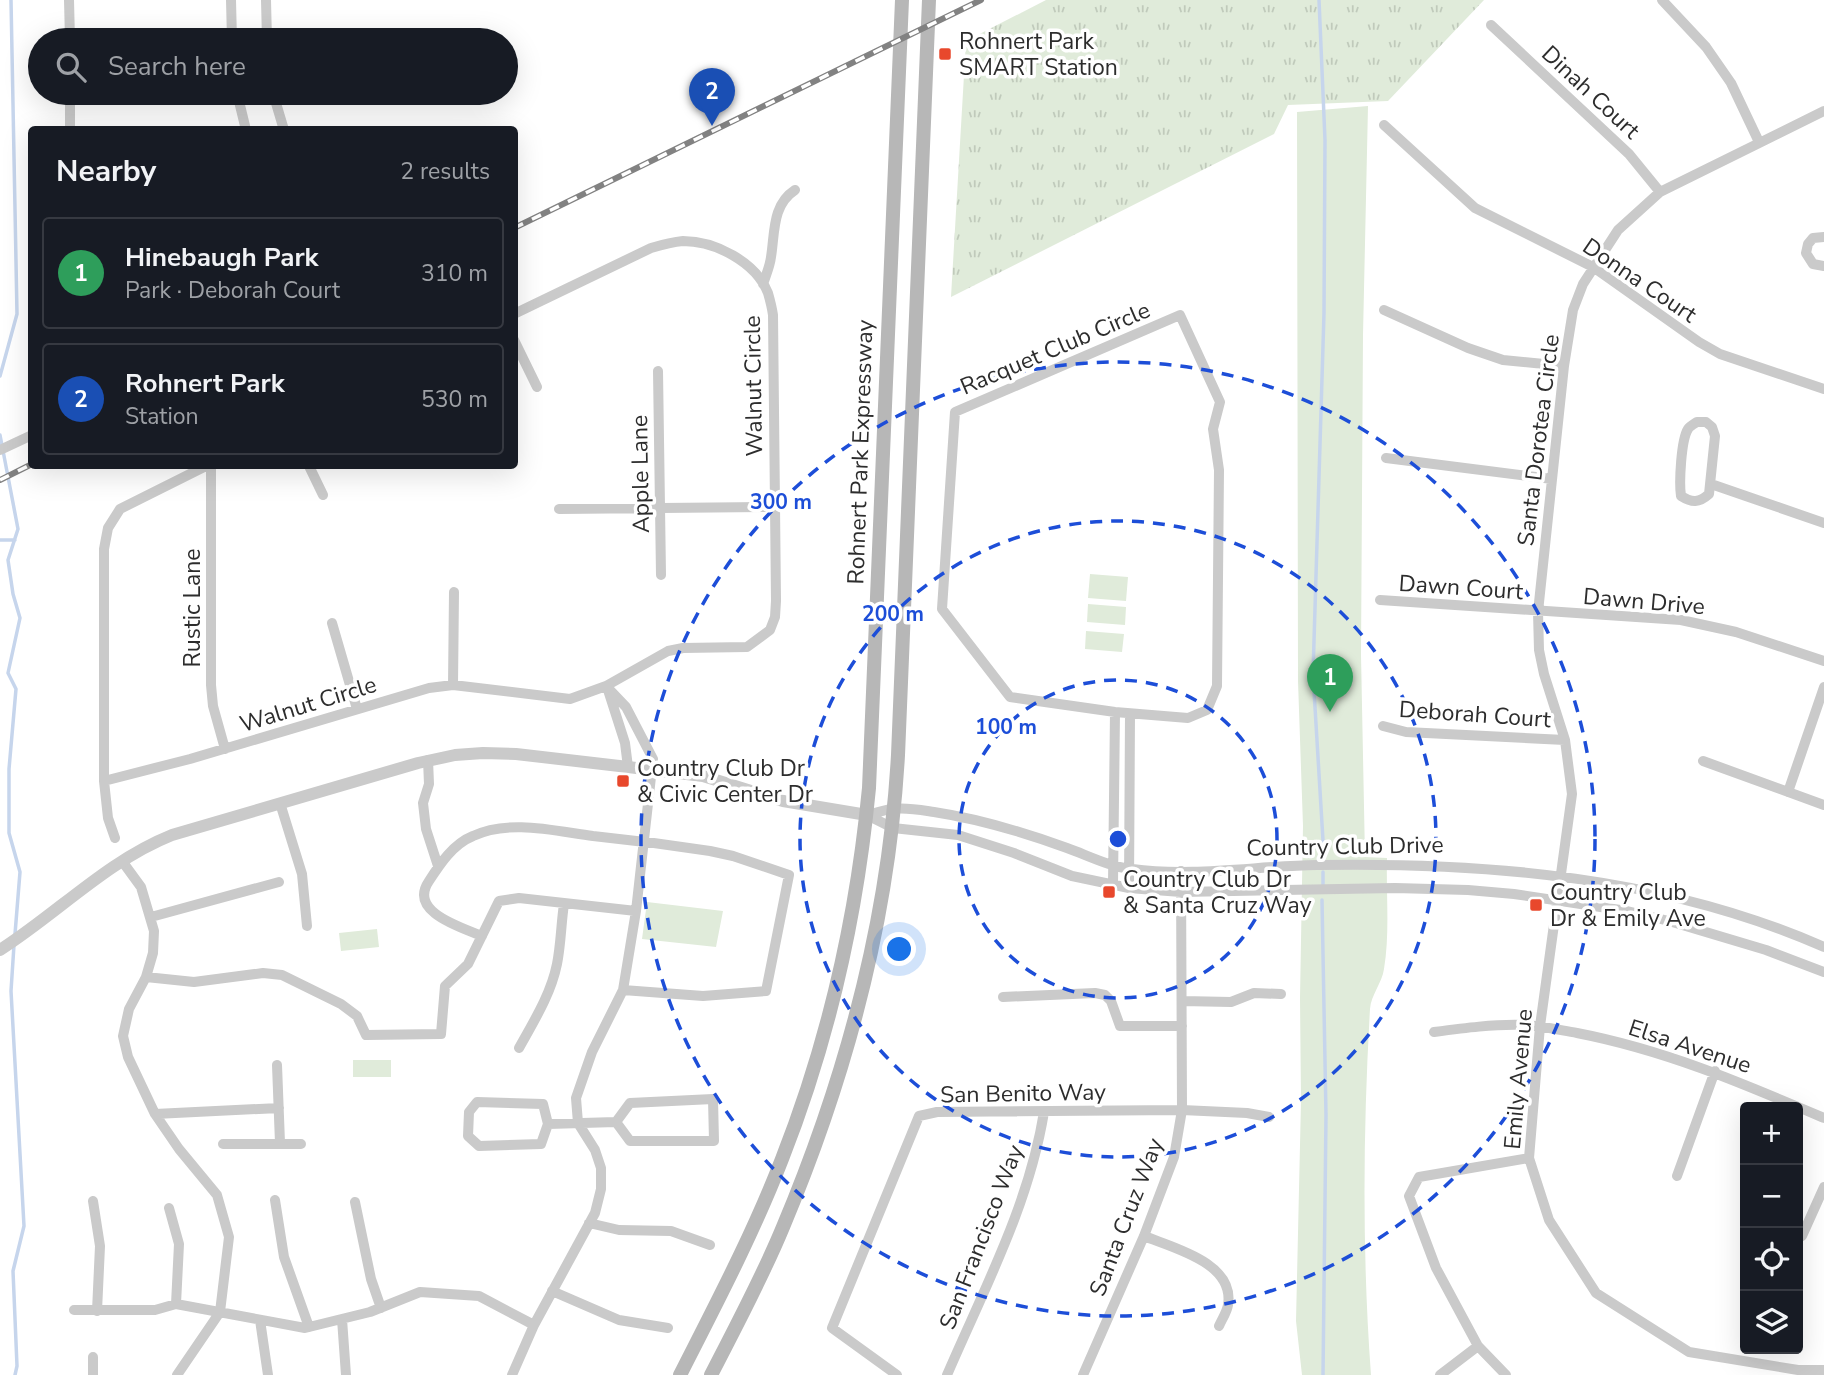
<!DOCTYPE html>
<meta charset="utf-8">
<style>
body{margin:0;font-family:"Nunito Sans",sans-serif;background:#242831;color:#f1f3f6}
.controls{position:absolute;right:21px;bottom:21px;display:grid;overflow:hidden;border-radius:7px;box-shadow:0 7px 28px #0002}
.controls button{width:63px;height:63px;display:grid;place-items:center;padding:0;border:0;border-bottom:2px solid #363941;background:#171b24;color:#f1f3f6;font:35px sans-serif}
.you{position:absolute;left:900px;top:950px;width:24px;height:24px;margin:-18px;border:5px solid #fff;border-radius:50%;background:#1a73e8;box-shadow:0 0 0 10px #1a73e833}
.badge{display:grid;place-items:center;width:46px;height:46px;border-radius:50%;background:#b45309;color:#fff;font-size:23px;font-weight:700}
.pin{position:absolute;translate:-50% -58px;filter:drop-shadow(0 2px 4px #0008)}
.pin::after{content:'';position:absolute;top:37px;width:24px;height:21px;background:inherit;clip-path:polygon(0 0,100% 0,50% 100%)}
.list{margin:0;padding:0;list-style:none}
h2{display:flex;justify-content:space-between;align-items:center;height:91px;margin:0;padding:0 28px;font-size:30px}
h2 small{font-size:23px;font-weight:400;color:#9ea1a6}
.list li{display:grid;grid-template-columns:46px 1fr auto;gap:21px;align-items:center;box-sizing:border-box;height:112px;margin:0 14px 14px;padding:0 14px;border:2px solid #363941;border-radius:7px}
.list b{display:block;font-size:26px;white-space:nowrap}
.list p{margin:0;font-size:23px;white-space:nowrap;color:#9ea1a6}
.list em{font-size:23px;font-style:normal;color:#9ea1a6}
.icon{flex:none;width:38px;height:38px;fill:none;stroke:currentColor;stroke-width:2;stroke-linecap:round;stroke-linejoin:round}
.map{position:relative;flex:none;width:1824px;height:1375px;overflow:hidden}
.search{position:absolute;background:#171b24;box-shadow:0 7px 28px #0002;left:28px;top:28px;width:490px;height:77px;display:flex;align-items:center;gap:18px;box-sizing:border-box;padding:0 24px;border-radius:38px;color:#9ea1a6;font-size:26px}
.panel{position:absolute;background:#171b24;box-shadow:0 7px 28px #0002;left:28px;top:126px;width:490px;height:343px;border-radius:7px}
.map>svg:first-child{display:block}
</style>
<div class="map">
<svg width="1824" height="1375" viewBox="0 0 1824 1375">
<defs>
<pattern id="grass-tufts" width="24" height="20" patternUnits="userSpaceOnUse" patternTransform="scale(1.75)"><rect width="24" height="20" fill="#e0ebda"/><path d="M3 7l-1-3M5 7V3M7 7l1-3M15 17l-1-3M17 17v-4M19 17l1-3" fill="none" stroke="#c0cabb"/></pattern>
</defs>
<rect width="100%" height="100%" fill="#fff"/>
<path fill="url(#grass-tufts)" d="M1046 0H1484L1388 101 1288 105 1274 134 951 297 966 41Z"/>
<path fill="#e0ebda" d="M1368 106 1363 335 1361 655 1365 857 1387 858C1386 894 1390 934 1384 969 1382 983 1371 995 1370 1009 1363 1130 1362 1254 1371 1375H1302L1296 1321 1301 1101 1300 998 1303 826 1298 681 1297 112Z
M1090 574 1128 577 1126 601 1088 598Z
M1088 604 1126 607 1125 625 1087 622Z
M1086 631 1124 634 1122 652 1085 649Z
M647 902 723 911 716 947 642 939Z
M377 929 379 947 341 951 339 933Z
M353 1060H391V1077H353Z"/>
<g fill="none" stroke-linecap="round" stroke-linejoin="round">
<path stroke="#c6d5ec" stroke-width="3.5" d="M1319 0 1325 140 1324 313 1313 674 1324 857
M0 376 17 314 11 0
M0 435 18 529 8 560 13 594 20 618 8 673 16 689 9 769V833L20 872 15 934
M0 540H15
M1323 886V872
M1322 900 1326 1115 1323 1375
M14 945 11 991 24 1226 13 1271 17 1366 15 1375"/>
<path stroke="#cacaca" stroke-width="10" d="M69 0 70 40
M231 0 232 40
M266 0 267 40
M1662 0 1706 47 1731 83 1759 142
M1491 25 1629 154 1660 192
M70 93V130
M237 93 246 130
M273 93 284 130
M1824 111 1660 192 1618 230 1583 284 1573 310 1564 366 1538 612 1539 650 1544 674 1565 740 1572 794 1540 1026 1529 1158 1549 1220 1596 1293 1689 1352 1798 1370H1824
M1384 125 1475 208 1593 267 1699 342 1720 354 1824 389
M1824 237 1813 238 1808 244 1806 253 1813 264 1824 266
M763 284C766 275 770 266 771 257 775 232 772 205 795 190
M1384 310 1468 348 1503 360 1564 366
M1180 315 1220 402 1213 429 1219 470 1217 686 1207 710 1188 718 1115 712 1010 697 942 609 955 412Z
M514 340 537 387
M658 371 661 575
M1697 422H1706L1712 427 1715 436 1709 494C1699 503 1692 503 1681 496 1679 483 1681 440 1688 429 1690 426 1694 424 1697 422Z
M0 450 32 435
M1386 458 1552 479
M211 466V685L213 706 225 749
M309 466 323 495
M1711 484 1824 523
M559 509 775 507
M1380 600 1681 620 1736 632 1824 661
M332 623 357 709
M453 685 454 592
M608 690 625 743 628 767
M1383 726 1406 732 1565 740
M428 760 429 784 423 803 426 829 438 866
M1703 761 1824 805
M104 781 190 759 429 688 453 685 570 699 606 686 668 651 683 648 747 647 770 630 775 617 776 601 773 315C772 308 770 300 768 293 756 262 715 241 683 241 672 242 661 245 651 248L514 314
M1788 792 1824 687
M280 803 302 874 307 926
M867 815 893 828 958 835 1014 853 1072 876 1129 888 1181 892 1395 888 1468 890 1514 894 1627 911 1669 921 1766 950 1824 972
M867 815C875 813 884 810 892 809 906 807 921 810 934 812 980 819 1023 832 1067 848 1087 855 1110 867 1132 869 1193 877 1256 866 1317 865 1489 862 1665 877 1824 947
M115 838 108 818 104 781V549L108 528 120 509 206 466
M122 861 141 887 154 931 153 953 146 977 129 1009 123 1036 128 1057 155 1114 179 1149 217 1195 229 1237 220 1312 177 1375
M1113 884 1115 712
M1129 888 1130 714
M151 917 279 882
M482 936C461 927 408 912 429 881 440 864 453 844 473 836 509 819 555 831 593 836 632 840 671 845 710 851L733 856 789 875 766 991 703 996 623 990
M146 977 194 982 263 973 282 975 341 1004 357 1016 366 1035 441 1034 445 986 468 964 499 901 519 898 636 911
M1003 997 1095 993 1105 995 1111 1001 1120 1026H1182
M1182 1001 1231 1002 1254 993 1281 994
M1434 1032C1464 1028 1494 1024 1524 1025 1542 1026 1559 1030 1577 1033 1665 1050 1742 1083 1824 1118
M519 1048C534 1021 551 994 557 964 561 944 561 924 564 904
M277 1065 280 1143
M155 1114 279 1108
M548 1124 543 1104 477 1102 469 1112 468 1136 479 1146 541 1144 548 1124 616 1122 630 1141H714L713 1099 630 1103 616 1122
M223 1144H301
M1677 1176 1715 1071
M275 1200 284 1257 309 1327
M93 1201 100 1246 97 1311
M355 1202 371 1279 381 1308
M169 1208 179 1244 176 1304
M589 1223 619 1230 671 1231 710 1245
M1144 1236C1174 1248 1235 1263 1228 1305 1227 1312 1222 1319 1219 1326
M1802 1236 1824 1187
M552 1291 619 1320 668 1328
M74 1310H155L176 1304 305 1328 370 1312 420 1292 479 1296 534 1325
M342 1319 346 1375
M260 1320 268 1375
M93 1375V1357
M512 1375 534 1325 595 1213 601 1189V1168L595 1150 578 1123 576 1098 592 1052 623 990 636 911 653 759 626 707 606 686
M897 1375 832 1328 919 1116 937 1112 1182 1110 1247 1113 1269 1117
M947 1375C984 1289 1029 1205 1044 1112
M1083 1375 1144 1236 1174 1157 1182 1110 1181 871
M1440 1375 1478 1346
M1506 1375 1478 1346 1436 1268 1409 1196 1419 1177 1529 1158"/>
<path stroke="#cacaca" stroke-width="12" d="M0 950C58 913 107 861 172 835L418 763 455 755 483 753 516 754 628 767 703 776 783 801 867 815"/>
<path stroke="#b7b7b7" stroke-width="14" d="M680 1375C716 1304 753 1234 782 1159 828 1042 857 914 869 788L902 0
M711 1375C736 1326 762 1278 783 1227 846 1077 889 918 898 755L929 0"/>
<g stroke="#828282" stroke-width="6">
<path id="rail" d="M514 228 981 0
M0 480 32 464"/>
</g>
<use href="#rail" stroke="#fff" stroke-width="3.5" stroke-dasharray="10" stroke-linecap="butt"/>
</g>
<g fill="none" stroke="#1d4ed8" stroke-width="3.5" stroke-dasharray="12 9">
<circle cx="1118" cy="839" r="159"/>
<circle cx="1118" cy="839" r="318"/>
<circle cx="1118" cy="839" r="477"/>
</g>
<g fill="#e8482c" stroke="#fff" stroke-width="2.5">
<rect x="938" y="47" width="14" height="14" rx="3.5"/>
<rect x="616" y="774" width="14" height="14" rx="3.5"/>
<rect x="1102" y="885" width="14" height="14" rx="3.5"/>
<rect x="1529" y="898" width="14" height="14" rx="3.5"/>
</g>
<g text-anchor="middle" stroke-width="7" stroke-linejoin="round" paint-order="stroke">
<g font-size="23" fill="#2d2d2d" stroke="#fff" text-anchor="start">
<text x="959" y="49">Rohnert Park<tspan x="959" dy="26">SMART Station</tspan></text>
<text x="637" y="776">Country Club Dr<tspan x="637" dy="26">&amp; Civic Center Dr</tspan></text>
<text x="1123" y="887">Country Club Dr<tspan x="1123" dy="26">&amp; Santa Cruz Way</tspan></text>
<text x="1550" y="900">Country Club<tspan x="1550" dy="26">Dr &amp; Emily Ave</tspan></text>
</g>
<g font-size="23" fill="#2d2d2d" stroke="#fff">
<text transform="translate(1591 92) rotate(43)" y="8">Dinah Court</text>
<text transform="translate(1640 280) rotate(34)" y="8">Donna Court</text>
<text transform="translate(1055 348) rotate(-23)" y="8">Racquet Club Circle</text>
<text transform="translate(753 386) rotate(-91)" y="8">Walnut Circle</text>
<text transform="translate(1538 440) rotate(-83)" y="8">Santa Dorotea Circle</text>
<text transform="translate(860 452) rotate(-88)" y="8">Rohnert Park Expressway</text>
<text transform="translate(640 474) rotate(-91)" y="8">Apple Lane</text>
<text transform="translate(1461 587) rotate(4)" y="8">Dawn Court</text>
<text transform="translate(1644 601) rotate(5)" y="8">Dawn Drive</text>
<text transform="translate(192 608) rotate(-90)" y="8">Rustic Lane</text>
<text transform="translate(308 704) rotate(-17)" y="8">Walnut Circle</text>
<text transform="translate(1475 714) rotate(4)" y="8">Deborah Court</text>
<text transform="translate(1345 846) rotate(-1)" y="8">Country Club Drive</text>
<text transform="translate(1690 1046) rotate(18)" y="8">Elsa Avenue</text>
<text transform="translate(1518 1079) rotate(-85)" y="8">Emily Avenue</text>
<text transform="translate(1023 1093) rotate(-1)" y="8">San Benito Way</text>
<text transform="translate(1126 1217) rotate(-69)" y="8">Santa Cruz Way</text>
<text transform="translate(981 1237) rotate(-69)" y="8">San Francisco Way</text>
</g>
</g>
<circle cx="1118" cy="839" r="10" fill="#1d4ed8" stroke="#fff" stroke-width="3.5"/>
<g font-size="21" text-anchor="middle" font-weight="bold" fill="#1d4ed8" stroke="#fff" stroke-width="7" stroke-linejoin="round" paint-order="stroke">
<text x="781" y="509">300 m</text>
<text x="893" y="621">200 m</text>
<text x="1006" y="734">100 m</text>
</g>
</svg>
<div class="controls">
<button>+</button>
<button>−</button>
<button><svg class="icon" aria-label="locate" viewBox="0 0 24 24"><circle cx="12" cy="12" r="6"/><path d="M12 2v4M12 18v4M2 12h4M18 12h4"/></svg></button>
<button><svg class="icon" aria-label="layers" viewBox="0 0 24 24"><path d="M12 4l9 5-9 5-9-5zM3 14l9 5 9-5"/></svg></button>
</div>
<div class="you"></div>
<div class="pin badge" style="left:1330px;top:712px;background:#2e9e5b">1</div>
<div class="pin badge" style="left:712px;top:126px;background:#1a4fb4">2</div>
<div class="search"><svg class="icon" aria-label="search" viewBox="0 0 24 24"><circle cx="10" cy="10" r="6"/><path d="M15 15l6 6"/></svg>Search here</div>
<section class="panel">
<h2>Nearby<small>2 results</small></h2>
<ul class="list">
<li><span class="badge" style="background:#2e9e5b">1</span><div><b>Hinebaugh Park</b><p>Park · Deborah Court</p></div><em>310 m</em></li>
<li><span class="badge" style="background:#1a4fb4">2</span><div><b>Rohnert Park</b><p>Station</p></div><em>530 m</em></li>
</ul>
</section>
</div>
